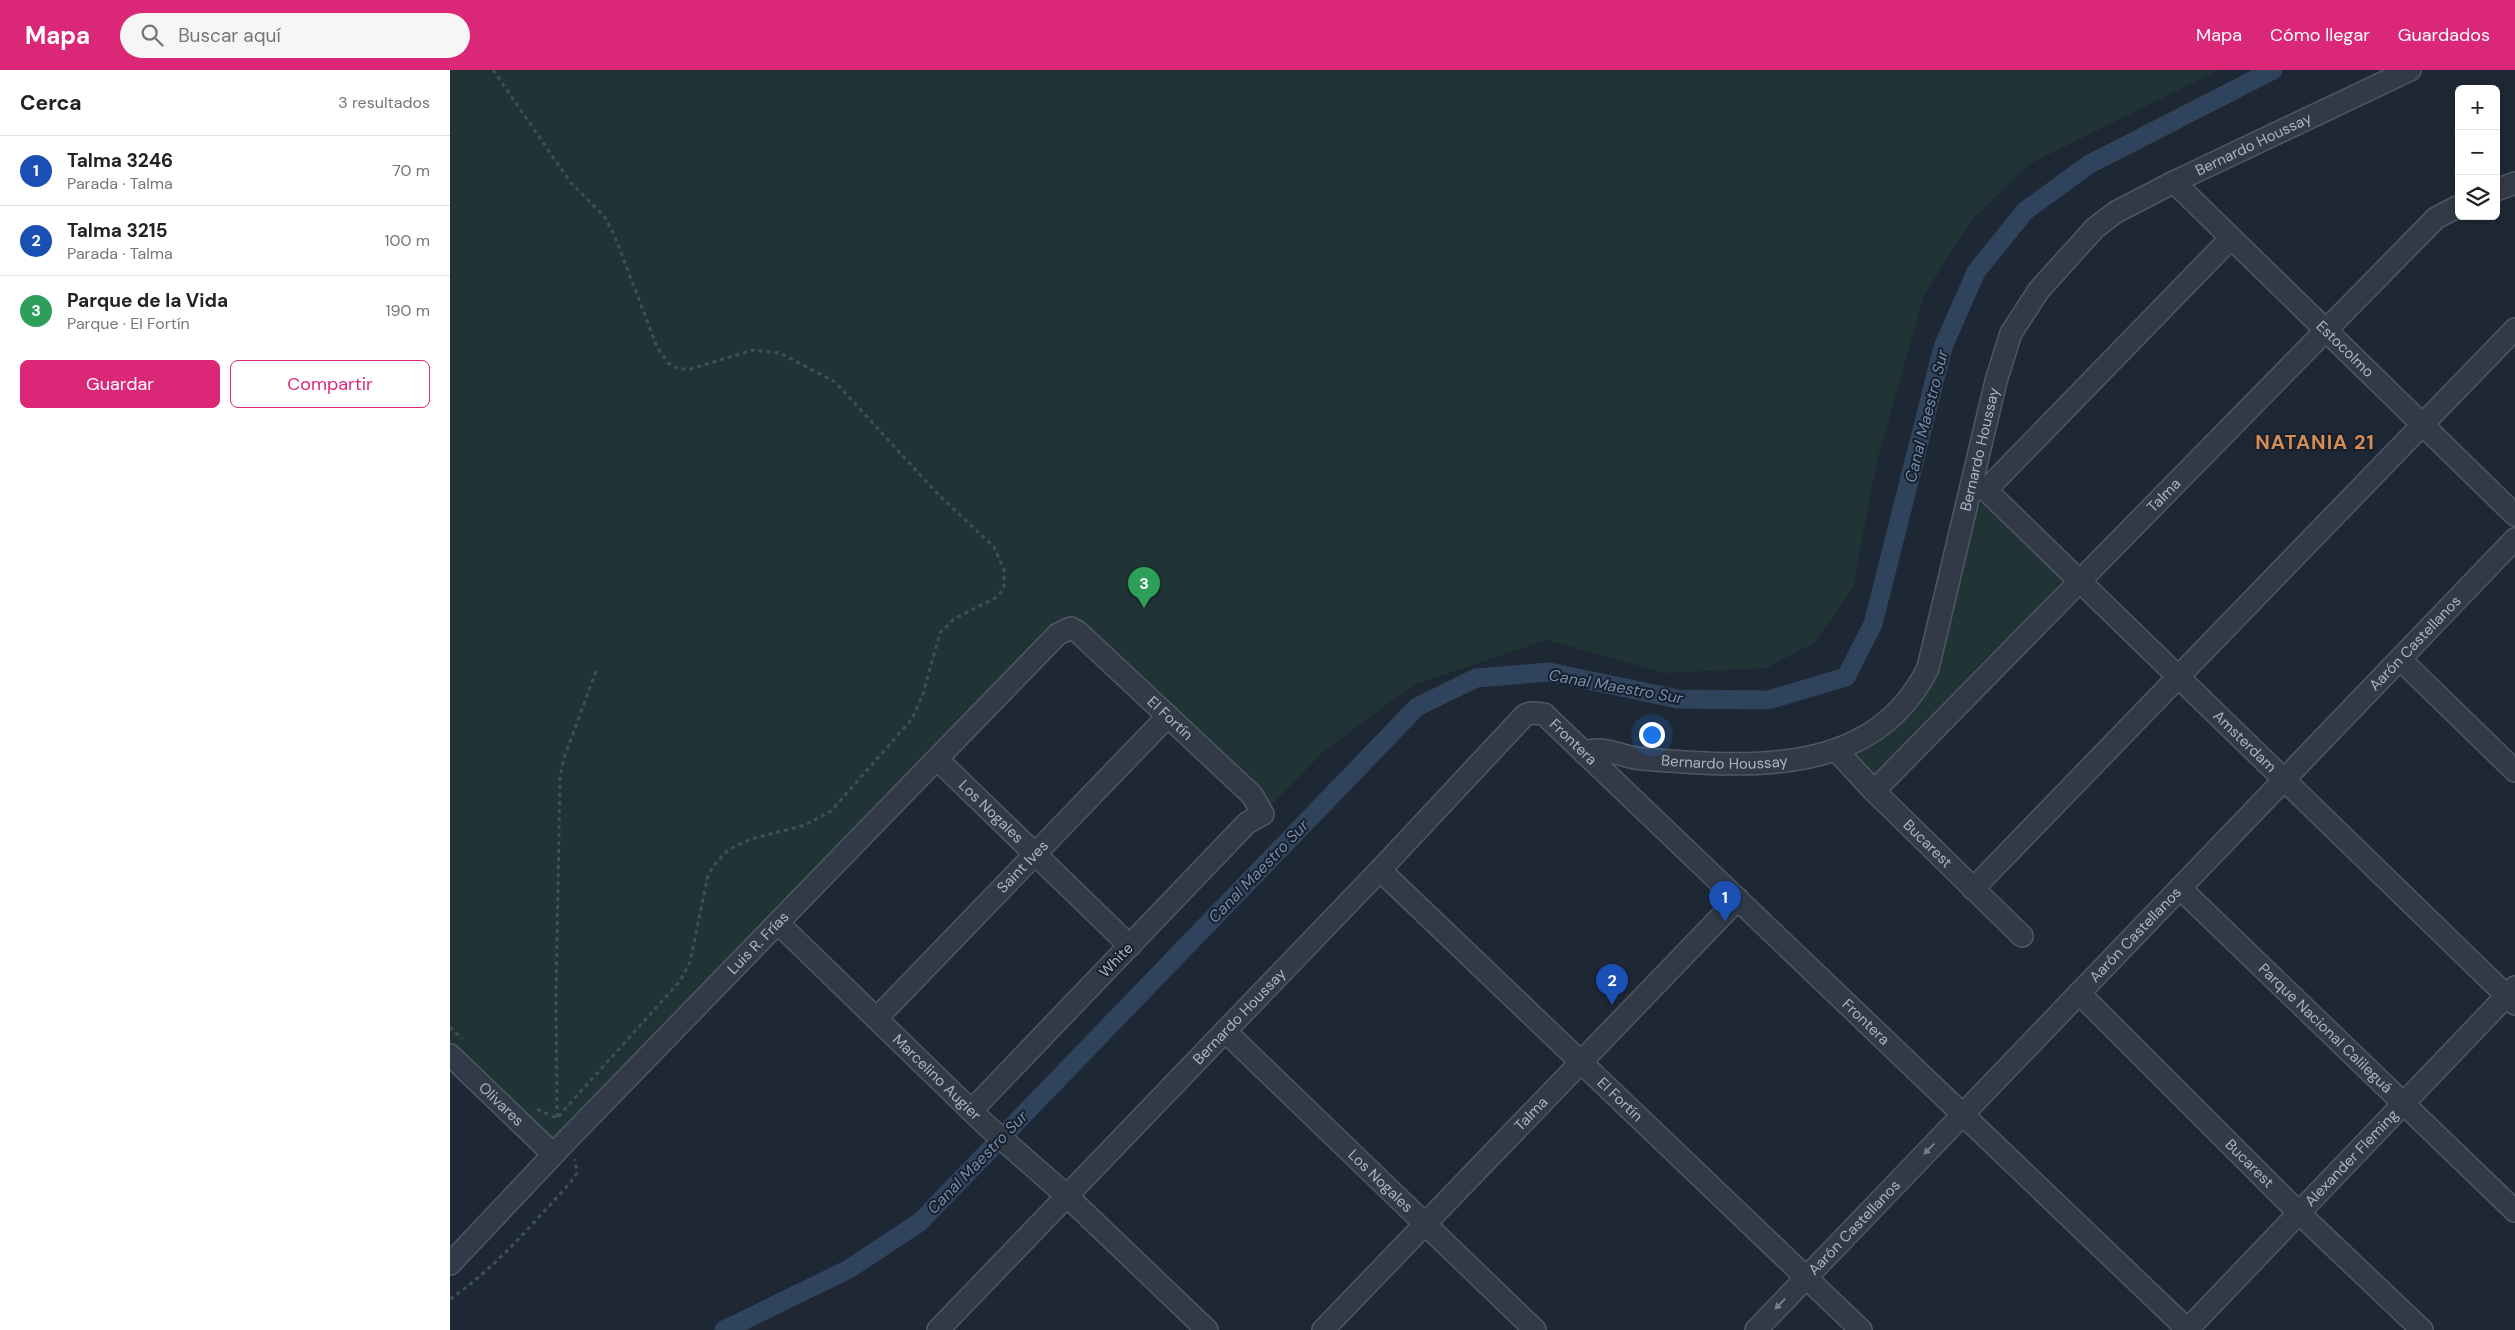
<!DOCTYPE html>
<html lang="es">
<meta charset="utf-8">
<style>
body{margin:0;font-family:"DM Sans",sans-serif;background:#f6f6f6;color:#222}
.controls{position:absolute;right:15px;top:15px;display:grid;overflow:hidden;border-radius:8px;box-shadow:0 2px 8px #0003}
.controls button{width:45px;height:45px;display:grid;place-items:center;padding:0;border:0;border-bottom:1px solid #e0e0e0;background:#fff;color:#222;font:25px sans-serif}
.you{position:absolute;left:1201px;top:664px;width:18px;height:18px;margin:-12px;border:4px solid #fff;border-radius:50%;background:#1a73e8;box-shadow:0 0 0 8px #1a73e833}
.badge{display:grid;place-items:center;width:32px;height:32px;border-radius:50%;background:#db2777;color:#fff;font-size:16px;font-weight:700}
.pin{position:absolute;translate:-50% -41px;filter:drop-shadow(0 1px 2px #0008)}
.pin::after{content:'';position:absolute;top:26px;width:18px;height:15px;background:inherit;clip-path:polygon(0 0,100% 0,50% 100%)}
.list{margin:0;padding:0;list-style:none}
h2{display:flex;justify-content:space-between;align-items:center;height:65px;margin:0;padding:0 20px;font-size:21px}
h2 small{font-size:16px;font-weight:400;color:#767676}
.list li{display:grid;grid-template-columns:32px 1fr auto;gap:15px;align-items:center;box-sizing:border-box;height:70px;padding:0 20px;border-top:1px solid #e0e0e0}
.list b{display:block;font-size:19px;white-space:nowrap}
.list p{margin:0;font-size:16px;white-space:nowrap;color:#767676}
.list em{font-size:16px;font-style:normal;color:#767676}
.actions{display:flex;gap:10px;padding:15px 20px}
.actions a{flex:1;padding:11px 0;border:1px solid #db2777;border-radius:8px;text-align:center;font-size:18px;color:#db2777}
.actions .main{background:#db2777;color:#fff}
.icon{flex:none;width:28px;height:28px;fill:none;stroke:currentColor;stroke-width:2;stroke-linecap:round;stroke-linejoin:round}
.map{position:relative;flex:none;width:2065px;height:1260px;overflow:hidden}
header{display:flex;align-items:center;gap:30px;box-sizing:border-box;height:70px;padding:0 25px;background:#db2777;color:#fff}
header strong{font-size:24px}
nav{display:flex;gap:28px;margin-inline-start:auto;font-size:18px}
.search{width:350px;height:45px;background:#f6f6f6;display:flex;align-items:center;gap:12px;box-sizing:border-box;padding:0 18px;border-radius:28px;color:#767676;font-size:19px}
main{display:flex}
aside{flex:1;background:#fff}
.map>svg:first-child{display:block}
</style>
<header>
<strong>Mapa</strong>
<div class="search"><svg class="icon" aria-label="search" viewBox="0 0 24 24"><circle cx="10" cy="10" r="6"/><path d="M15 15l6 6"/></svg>Buscar aquí</div>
<nav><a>Mapa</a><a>Cómo llegar</a><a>Guardados</a></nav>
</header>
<main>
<aside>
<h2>Cerca<small>3 resultados</small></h2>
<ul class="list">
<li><span class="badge" style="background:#1a4fb4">1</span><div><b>Talma 3246</b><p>Parada · Talma</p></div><em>70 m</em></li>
<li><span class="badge" style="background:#1a4fb4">2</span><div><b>Talma 3215</b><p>Parada · Talma</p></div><em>100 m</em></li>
<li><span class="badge" style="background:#2e9e5b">3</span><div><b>Parque de la Vida</b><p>Parque · El Fortín</p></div><em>190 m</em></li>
</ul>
<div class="actions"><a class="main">Guardar</a><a>Compartir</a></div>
</aside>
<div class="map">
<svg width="2065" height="1260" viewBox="0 0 2065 1260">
<rect width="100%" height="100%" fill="#1e2835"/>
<path fill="#203436" d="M0 0H1769L1579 94 1521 151 1474 225 1427 391 1403 517 1364 573 1316 598 1215 603 1097 570 963 615 873 682 813 744 621 558 103 1084 0 985Z
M1534 430 1616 506 1428 710 1404 688 1423 671 1487 596 1528 440Z"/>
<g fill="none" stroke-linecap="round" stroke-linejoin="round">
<path stroke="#30435d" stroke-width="19" d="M274 1260 399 1199 470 1152 967 637 1026 608 1099 602 1228 629 1318 630 1396 607 1423 554 1493 277 1526 202 1575 141 1638 95 1823 0"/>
<g stroke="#4f5764" stroke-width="24">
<g id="minor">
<path id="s1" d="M1724 112 2065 445"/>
<path d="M2046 120 2065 113"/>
<path id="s2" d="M1521 417 1536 420 2065 934"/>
<path d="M1536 420 1781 168"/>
<path d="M1950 589 2065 701"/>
<path id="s3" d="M1386 680 1424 721 1572 866"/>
<path id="s4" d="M1134 683C1151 674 1174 688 1193 689 1297 697 1423 709 1478 598L1546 311 1561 263 1589 220 1645 158 1666 142 1724 112 1960 0"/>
<path id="s5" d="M488 690 680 876"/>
<path id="s6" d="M1424 721 1986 148 2009 136"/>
<path id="s7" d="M930 800 1411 1260"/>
<path id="s8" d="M1730 818 2065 1141"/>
<path d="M1523 819 2065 259"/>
<path id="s9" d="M329 854 536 1055 617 1126 757 1260"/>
<path id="s10" d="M1629 923 1849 1143 1972 1260"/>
<path id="s11" d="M427 948 718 646"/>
<path id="s12" d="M775 961 1085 1260"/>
<path id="s13" d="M0 985 103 1084"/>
<path id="s14" d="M0 1194 117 1070 608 564 621 558 628 562 802 725 813 744 797 753 522 1040"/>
<path id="s15" d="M488 1260 930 800 1075 645 1081 643 1094 644 1738 1260"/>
<path id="s16" d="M873 1260 1288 829"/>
<path id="s17" d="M1306 1260 2065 469"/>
<path id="s18" d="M1737 1260 2065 917"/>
</g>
</g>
<path stroke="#3d5154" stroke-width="3" stroke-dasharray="4 4" stroke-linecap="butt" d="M43 0 121 113 154 146 164 164 207 277 218 293 228 299H240L303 280 330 283 385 312 486 422 544 477 554 500V518L547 527 504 549 490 563 473 624 462 649 381 741 355 755 301 769 278 780 265 794 258 805 240 892 230 911 107 1048 90 1041 84 1036
M0 957 12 969
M107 1047 106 925 110 707 114 688 146 601
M0 1229C47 1197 82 1154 120 1113L127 1103 125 1089"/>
<use href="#minor" stroke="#313a46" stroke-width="21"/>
</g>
<defs><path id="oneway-solid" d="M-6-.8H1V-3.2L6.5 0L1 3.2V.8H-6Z" transform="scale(1.25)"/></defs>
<g fill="#747d8b">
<use href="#oneway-solid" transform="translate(1479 1079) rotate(134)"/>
<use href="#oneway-solid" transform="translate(1330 1234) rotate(134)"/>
</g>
<g text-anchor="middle" stroke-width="4" stroke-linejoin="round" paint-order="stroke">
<g font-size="15" fill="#abb4c3" stroke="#171f2a">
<text dy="5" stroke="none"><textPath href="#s4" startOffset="1041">Bernardo Houssay</textPath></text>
<text dy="5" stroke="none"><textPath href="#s1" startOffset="239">Estocolmo</textPath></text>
<text dy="5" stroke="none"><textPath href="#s4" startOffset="606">Bernardo Houssay</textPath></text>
<text dy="5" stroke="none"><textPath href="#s6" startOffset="414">Talma</textPath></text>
<text dy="5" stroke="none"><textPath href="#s17" startOffset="952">Aarón Castellanos</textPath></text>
<text dy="5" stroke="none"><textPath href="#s14" startOffset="1024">El Fortín</textPath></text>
<text dy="5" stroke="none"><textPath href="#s2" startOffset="376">Amsterdam</textPath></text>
<text dy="5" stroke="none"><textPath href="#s15" startOffset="910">Frontera</textPath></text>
<text dy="5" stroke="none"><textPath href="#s4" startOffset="142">Bernardo Houssay</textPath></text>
<text dy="5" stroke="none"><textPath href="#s5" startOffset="74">Los Nogales</textPath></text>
<text dy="5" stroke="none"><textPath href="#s3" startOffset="131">Bucarest</textPath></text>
<text dy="5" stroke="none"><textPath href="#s11" startOffset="210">Saint Ives</textPath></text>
<text dy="5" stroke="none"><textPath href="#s17" startOffset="548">Aarón Castellanos</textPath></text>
<text dy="5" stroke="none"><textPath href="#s14" startOffset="445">Luis R. Frías</textPath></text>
<text transform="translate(666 890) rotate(-46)" y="5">White</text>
<text dy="5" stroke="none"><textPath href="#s15" startOffset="435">Bernardo Houssay</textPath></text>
<text dy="5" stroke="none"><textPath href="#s15" startOffset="1315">Frontera</textPath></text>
<text dy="5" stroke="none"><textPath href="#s8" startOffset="202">Parque Nacional Calileguá</textPath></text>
<text dy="5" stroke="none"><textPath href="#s9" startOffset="220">Marcelino Augier</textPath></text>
<text dy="5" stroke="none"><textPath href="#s7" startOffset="332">El Fortín</textPath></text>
<text dy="5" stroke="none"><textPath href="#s13" startOffset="71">Olivares</textPath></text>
<text dy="5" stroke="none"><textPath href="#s16" startOffset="300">Talma</textPath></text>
<text dy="5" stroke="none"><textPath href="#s18" startOffset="238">Alexander Fleming</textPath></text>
<text dy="5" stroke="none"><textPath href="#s10" startOffset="241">Bucarest</textPath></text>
<text dy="5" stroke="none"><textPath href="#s12" startOffset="216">Los Nogales</textPath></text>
<text dy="5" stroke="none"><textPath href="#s17" startOffset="142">Aarón Castellanos</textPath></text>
</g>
<g font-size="16" font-style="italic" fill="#728bad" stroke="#171f2a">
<text transform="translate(1476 346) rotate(-76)" y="6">Canal Maestro Sur</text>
<text transform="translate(1166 616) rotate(10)" y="6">Canal Maestro Sur</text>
<text transform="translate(808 801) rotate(-46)" y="6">Canal Maestro Sur</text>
<text transform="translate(527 1092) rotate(-46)" y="6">Canal Maestro Sur</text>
</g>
<g font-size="20" font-weight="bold" letter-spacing="1" fill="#d58d55" stroke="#171f2a">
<text x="1865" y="379">NATANIA 21</text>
</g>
</g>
</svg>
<div class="controls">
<button>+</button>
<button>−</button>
<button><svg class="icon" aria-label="layers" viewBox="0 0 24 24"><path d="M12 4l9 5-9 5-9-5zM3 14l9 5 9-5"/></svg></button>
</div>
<div class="you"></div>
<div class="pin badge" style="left:1275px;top:852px;background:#1a4fb4">1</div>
<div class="pin badge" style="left:1162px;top:935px;background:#1a4fb4">2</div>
<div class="pin badge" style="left:694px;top:538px;background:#2e9e5b">3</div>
</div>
</main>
